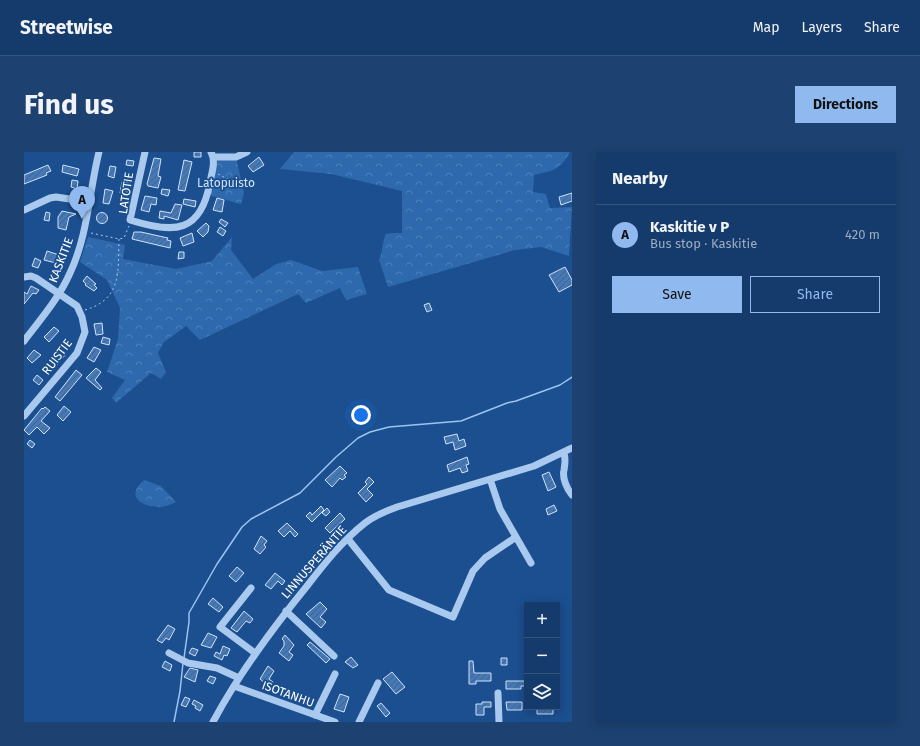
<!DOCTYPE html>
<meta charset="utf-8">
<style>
body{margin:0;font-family:"Fira Sans",sans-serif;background:#1d4271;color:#f1f3f6}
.controls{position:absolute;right:12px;bottom:12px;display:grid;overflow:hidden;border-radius:0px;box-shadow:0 2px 10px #0003}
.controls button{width:36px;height:36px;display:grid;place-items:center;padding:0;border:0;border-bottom:1px solid #33557e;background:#143b6b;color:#f1f3f6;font:20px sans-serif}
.you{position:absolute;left:337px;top:263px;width:14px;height:14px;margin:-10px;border:3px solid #fff;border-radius:50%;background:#1a73e8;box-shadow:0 0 0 6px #1a73e833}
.badge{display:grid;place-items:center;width:26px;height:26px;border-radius:50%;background:#90b9f0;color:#111;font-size:13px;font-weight:700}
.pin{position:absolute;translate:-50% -33px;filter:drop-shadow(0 1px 2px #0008)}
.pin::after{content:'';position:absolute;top:21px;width:14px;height:12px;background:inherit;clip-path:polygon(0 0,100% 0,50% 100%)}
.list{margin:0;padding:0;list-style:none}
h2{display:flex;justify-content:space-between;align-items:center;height:52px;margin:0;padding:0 16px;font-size:17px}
h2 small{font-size:13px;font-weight:400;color:#9dadc1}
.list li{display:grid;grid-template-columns:26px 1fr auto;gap:12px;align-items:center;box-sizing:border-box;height:60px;padding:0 16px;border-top:1px solid #33557e}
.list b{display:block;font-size:15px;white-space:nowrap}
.list p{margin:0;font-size:13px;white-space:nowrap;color:#9dadc1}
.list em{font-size:13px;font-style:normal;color:#9dadc1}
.actions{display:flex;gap:8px;padding:12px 16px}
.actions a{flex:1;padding:9px 0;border:1px solid #90b9f0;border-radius:0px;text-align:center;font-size:14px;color:#90b9f0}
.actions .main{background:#90b9f0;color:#111}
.icon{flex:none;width:22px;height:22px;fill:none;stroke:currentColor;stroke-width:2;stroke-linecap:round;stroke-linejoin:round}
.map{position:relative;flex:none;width:548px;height:570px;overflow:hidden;border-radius:0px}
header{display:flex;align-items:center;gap:24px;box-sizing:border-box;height:56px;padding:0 20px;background:#143b6b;border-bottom:1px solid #33557e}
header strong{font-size:19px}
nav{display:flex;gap:22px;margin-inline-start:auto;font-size:14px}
.intro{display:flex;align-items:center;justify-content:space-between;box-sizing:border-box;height:96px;padding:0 24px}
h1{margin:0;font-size:28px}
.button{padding:10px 18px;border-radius:0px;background:#90b9f0;color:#111;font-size:14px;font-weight:700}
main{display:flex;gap:24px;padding:0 24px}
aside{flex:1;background:#143b6b;border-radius:0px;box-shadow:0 2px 10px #0003}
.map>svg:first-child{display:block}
</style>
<header>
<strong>Streetwise</strong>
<nav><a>Map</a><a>Layers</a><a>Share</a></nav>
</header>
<div class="intro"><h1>Find us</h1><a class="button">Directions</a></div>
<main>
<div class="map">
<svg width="548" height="570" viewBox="0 0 548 570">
<defs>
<pattern id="forest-crowns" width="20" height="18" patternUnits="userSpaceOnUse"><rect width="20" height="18" fill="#2e69ad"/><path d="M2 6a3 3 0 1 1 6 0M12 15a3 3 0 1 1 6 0" fill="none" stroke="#4d80b9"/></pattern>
<pattern id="building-hatch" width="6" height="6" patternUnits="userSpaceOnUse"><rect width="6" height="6" fill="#4478b7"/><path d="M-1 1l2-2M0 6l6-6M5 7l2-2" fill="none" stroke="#486282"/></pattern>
</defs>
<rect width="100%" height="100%" fill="#1b4f8f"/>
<path fill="url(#forest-crowns)" d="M270 0H546C536 18 529 19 510 23L509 40 522 42 526 56 548 55 545 104 517 95 491 98 364 135 355 108C359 99 358 90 362 82L368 81H378V39L307 22 256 17Z
M189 5H212L220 41 217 52 184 43Z
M64 85 101 93 99 107 152 117 188 109 208 85 207 98 229 127 252 112 267 108 298 119 334 115 343 142 322 148 316 136 282 151 274 142 176 188 162 174 139 191 134 201 142 220 137 227 127 221 92 251 88 246 101 228 83 220 94 187 96 156 83 128 56 110Z
M120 328 137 334 152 350C134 362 94 350 120 328Z"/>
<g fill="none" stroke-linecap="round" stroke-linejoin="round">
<path stroke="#9cc4f0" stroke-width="1.5" d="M160 506 165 470V461L193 412 218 375 227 367 276 341 312 305 334 286 346 280 365 275 437 269 483 251 492 249 536 233 548 225
M150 570 156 539 159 511"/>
</g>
<path fill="url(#building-hatch)" stroke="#cfe3fa" d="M170 0H177V5H170Z
M235 5 240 13 229 20 224 14Z
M130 6 137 7 134 24 137 25 134 36 124 34 123 32Z
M103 8 110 9 109 14 102 13Z
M160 8 168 10 161 39 154 38Z
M24 13 27 19 22 21 23 23 0 32V23Z
M39 13 55 17 53 24 38 20Z
M86 14 92 15 90 26 84 24Z
M48 28 54 29 53 37 47 35Z
M98 30 105 31 103 42 96 41Z
M81 37 89 39 85 52 79 51Z
M138 37 146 38 144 44 137 42Z
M548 41V49L537 53 535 45Z
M121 44 133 46 132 53 127 52 125 60 117 58Z
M193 46 200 48 198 60 189 58Z
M160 47 172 49 171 55 159 52Z
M151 52 158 53 154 68 140 64V67L135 66 136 59 147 61Z
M38 59 52 62 45 65 42 78 34 76V65Z
M22 60 26 61 25 69 20 68Z
M72.5 66a5.5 5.5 0 1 1 11 0a5.5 5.5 0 1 1-11 0Z
M197 67 204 71 201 75 195 70Z
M182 71 185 74 184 80 179 85 173 79Z
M196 75 202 79 199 84 193 80Z
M110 80H117L144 86 143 88 147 89 146 96 108 87Z
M168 81 170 90 159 94 156 86Z
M23 99 35 103 32 111 20 108Z
M155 100H160V106L154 107Z
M11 106 17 109 14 116 8 114Z
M541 115 548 128V133L535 140 525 123Z
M63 124 72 132 70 133 73 136 70 139 61 133 62 132 59 129Z
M7 134 15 138 12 142 9 141 0 152V140L3 142Z
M405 151 408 158 403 160 400 153Z
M78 171 79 182 72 183 70 172Z
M30 175 35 179 25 190 20 185Z
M79 185 86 187 85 193 77 191Z
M70 195 77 198 70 210 63 206Z
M36 197 42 202 31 215 25 210Z
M10 198 17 203 8 211 3 206Z
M72 216 77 220 71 228 78 236 76 238 62 226Z
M52 218 58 223 36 249 31 245Z
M13 223 19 228 15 233 9 228Z
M40 254 47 260 39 269 33 263Z
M21 255 26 259 17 269 26 276 20 282 13 275 5 283 0 278 18 256 19 257Z
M433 282 435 289 440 287 442 294 431 298 429 290 422 292 420 285Z
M6 288 11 292 8 296 3 292Z
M443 305 445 312 442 313 444 319 438 321 436 316 425 320 423 313Z
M316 314 323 321 320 323 322 325 318 328 316 326 308 335 301 328Z
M525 320 532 335 524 339 518 323Z
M345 325 350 330 343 337 349 343 342 350 334 341 343 332 341 330Z
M530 353 533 359 524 363 522 357Z
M297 354 300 358 288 370 282 364 286 360 288 363Z
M303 356 306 360 302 364 298 361Z
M316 361 321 367 306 381 301 376Z
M263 371 274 382 271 385 266 379 260 385 254 379Z
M237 384 243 389 240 393 242 395 236 402 230 397Z
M213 415 220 421 212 430 205 424Z
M251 421 261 429 258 433 254 429 247 437 241 433Z
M189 446 199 455 195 460 184 452Z
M296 450 303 457 296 465 302 470 297 476 282 462Z
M220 459 229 467 226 471 222 469 213 480 207 476Z
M144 473 151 477 145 488 142 486 138 491 133 488Z
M184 481 193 485 187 496 177 493Z
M261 483 270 493 265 500 269 503 265 509 255 501 260 494V489L258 487Z
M286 490 306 507 302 511 283 493Z
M199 494 206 497 203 504 200 503 198 508 190 504 192 500 196 502Z
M168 496 174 498 171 504 165 501Z
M327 505 334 513 329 516 321 510Z
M477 506H483V513H477Z
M141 509 148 513 146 519 138 515Z
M445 509H449L450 521H467V529H452V532H445Z
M244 514 250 519 245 527 249 530 246 535 236 527Z
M166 516 174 518 171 530 160 525Z
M368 520 381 535 372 542 359 527Z
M186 524 192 526 189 532 183 529Z
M482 529H503V534H497V537H482Z
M316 542 325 545 320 560 310 557Z
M161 545 166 547 162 555 157 553Z
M170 548 179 553 176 559 171 556 172 554 168 552Z
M458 550H467V555H460V563H452V552H458Z
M482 550H498V558H483Z
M357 551 366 561 362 565 353 554Z
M513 556H529V562H513Z"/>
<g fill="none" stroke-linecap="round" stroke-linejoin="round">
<path stroke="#a9c9ee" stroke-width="1" stroke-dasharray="2 3" stroke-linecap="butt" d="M194 22 205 28
M67 81 95 87 100 86 105 74
M61 158C98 147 94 120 95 87"/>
<path stroke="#a9c9ee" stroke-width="7" d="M121 0 106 68C151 82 177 81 186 30 188 20 192 9 187 0
M189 5H212L223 0
M0 58 26 46 32 45 66 50
M0 125 7 124 12 126 53 154 58 165 61 180 53 201 0 264
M0 189C17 167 35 146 46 121 64 83 65 40 75 0
M540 301C542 308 541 311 540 318 538 326 543 337 548 343
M466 327 476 357 507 411
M324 387 365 438 429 465 449 419 461 406 492 385
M227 436 196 475 231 501
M262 459 310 504
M145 501 164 511 193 516 215 526
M210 534 311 570
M474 541 475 570
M291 563 311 522
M189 570C215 521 248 477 283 434 300 412 318 389 341 371 350 364 362 359 373 355L510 314 548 296
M335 570 354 531"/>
</g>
<g text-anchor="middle" stroke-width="3.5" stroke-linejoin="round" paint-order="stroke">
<g font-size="12" fill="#cfe3fa" stroke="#1b4f8f">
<text x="202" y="35">Latopuisto</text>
</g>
<g font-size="12" fill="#fff" stroke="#1b4f8f">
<text transform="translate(102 41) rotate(-81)" y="4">LATOTIE</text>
<text transform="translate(37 108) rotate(-69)" y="4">KASKITIE</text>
<text transform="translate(33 205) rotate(-53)" y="4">RUISTIE</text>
<text transform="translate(290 410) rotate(-49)" y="4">LINNUSPERÄNTIE</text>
<text transform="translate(264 542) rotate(20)" y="4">ISOTANHU</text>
</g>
</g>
</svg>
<div class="controls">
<button>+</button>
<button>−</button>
<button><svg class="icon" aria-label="layers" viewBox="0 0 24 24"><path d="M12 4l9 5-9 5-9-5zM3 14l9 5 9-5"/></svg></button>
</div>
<div class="you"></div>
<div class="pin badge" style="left:58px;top:67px">A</div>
</div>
<aside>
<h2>Nearby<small></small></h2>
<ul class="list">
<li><span class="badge">A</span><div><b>Kaskitie v P</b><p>Bus stop · Kaskitie</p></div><em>420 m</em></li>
</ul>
<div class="actions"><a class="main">Save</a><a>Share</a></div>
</aside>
</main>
